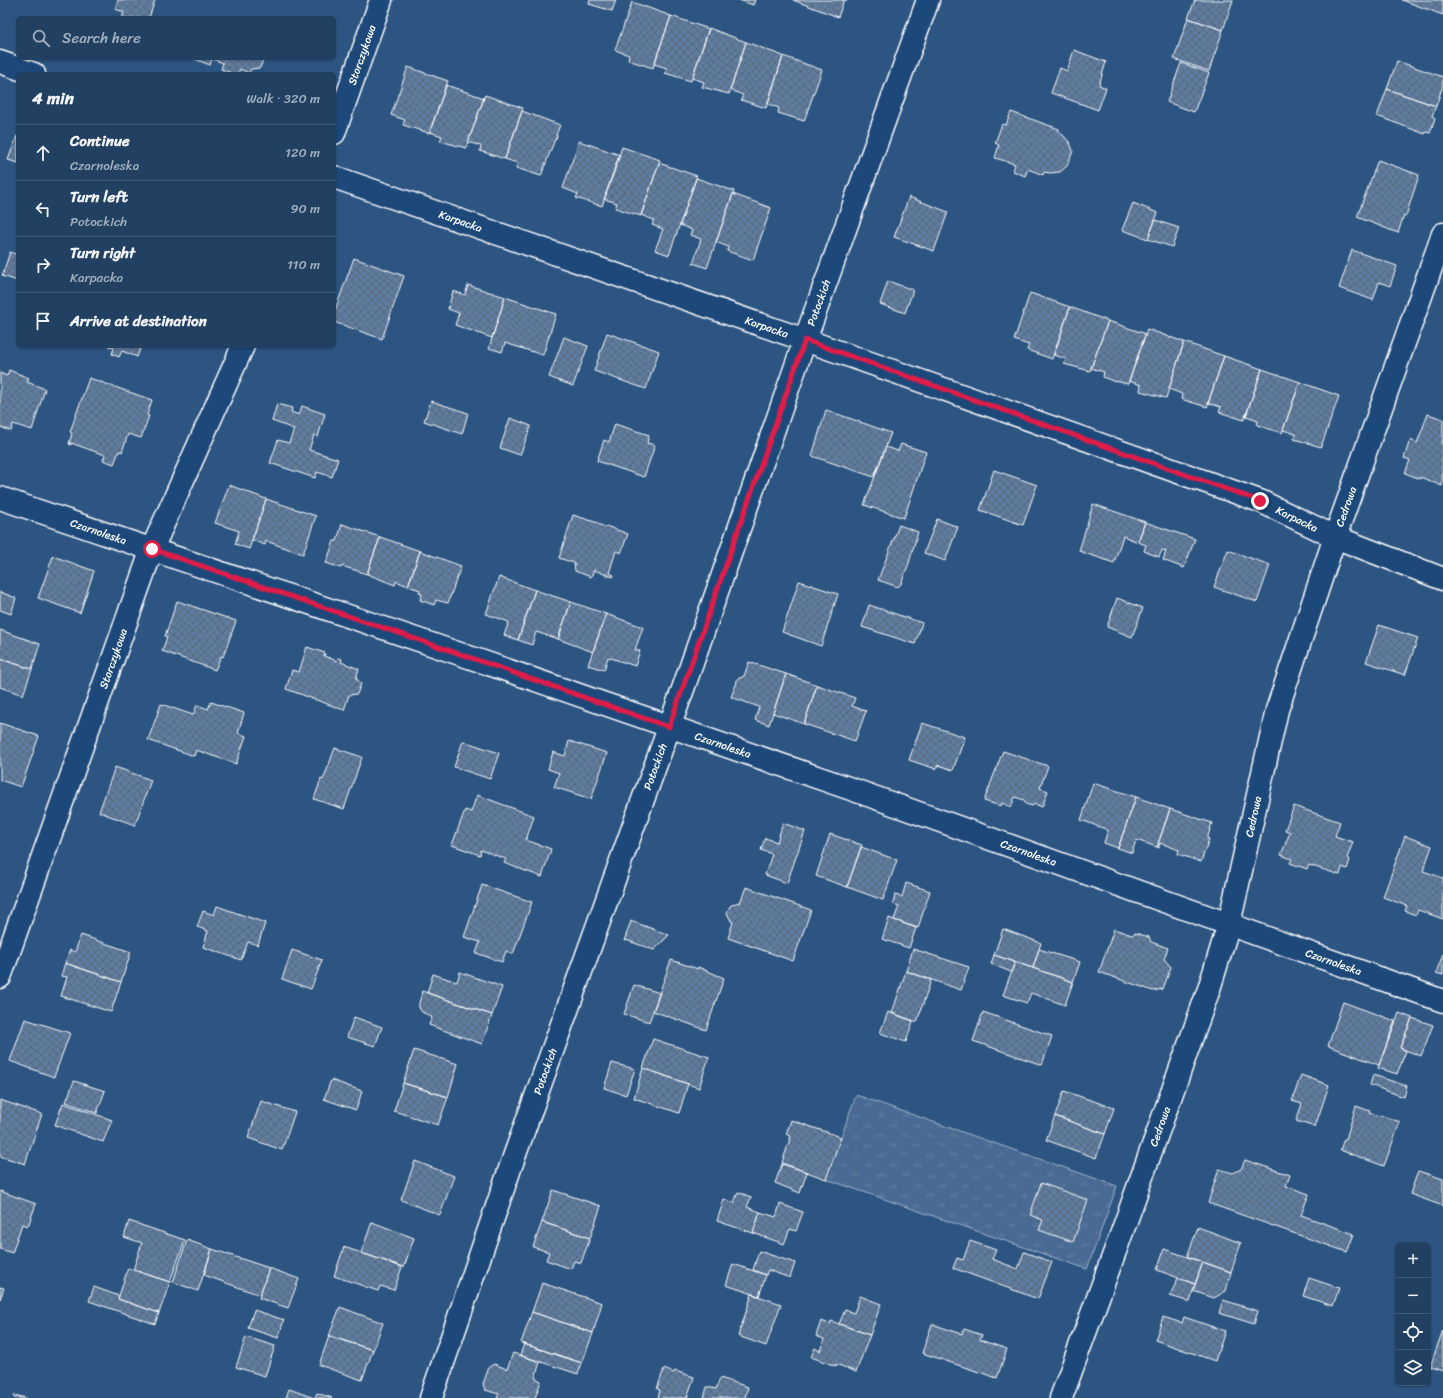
<!DOCTYPE html>
<meta charset="utf-8">
<style>
body{margin:0;font-family:Sriracha,sans-serif;background:#294768;color:#f1f3f6}
.controls{position:absolute;right:12px;bottom:12px;display:grid;overflow:hidden;border-radius:6px;box-shadow:0 1px 3px #0004}
.controls button{width:36px;height:36px;display:grid;place-items:center;padding:0;border:0;border-bottom:1px solid #3e5977;background:#214062;color:#f1f3f6;font:20px sans-serif}
.stop{position:absolute;width:12px;height:12px;margin:-9px;border:3px solid #e11d48;border-radius:50%;background:#fff}
.stop.end{background:#e11d48;border-color:#fff;box-shadow:0 1px 4px #0008}
.list{margin:0;padding:0;list-style:none}
h2{display:flex;justify-content:space-between;align-items:center;height:52px;margin:0;padding:0 16px;font-size:17px}
h2 small{font-size:13px;font-weight:400;color:#a2afbe}
.list li{display:grid;grid-template-columns:26px 1fr auto;gap:12px;align-items:center;box-sizing:border-box;height:56px;padding:0 16px;border-top:1px solid #3e5977}
.list b{display:block;font-size:15px;white-space:nowrap}
.list p{margin:0;font-size:13px;white-space:nowrap;color:#a2afbe}
.list em{font-size:13px;font-style:normal;color:#a2afbe}
.icon{flex:none;width:22px;height:22px;fill:none;stroke:currentColor;stroke-width:2;stroke-linecap:round;stroke-linejoin:round}
.map{position:relative;flex:none;width:1443px;height:1398px;overflow:hidden}
.search{position:absolute;background:#214062;box-shadow:0 1px 3px #0004;left:16px;top:16px;width:320px;height:44px;display:flex;align-items:center;gap:10px;box-sizing:border-box;padding:0 14px;border-radius:6px;color:#a2afbe;font-size:15px}
.panel{position:absolute;background:#214062;box-shadow:0 1px 3px #0004;left:16px;top:72px;width:320px;height:276px;border-radius:6px}
.map>svg:first-child{display:block}
</style>
<div class="map">
<svg width="1443" height="1398" viewBox="0 0 1443 1398">
<defs>
<pattern id="grass-tufts" width="24" height="20" patternUnits="userSpaceOnUse"><rect width="24" height="20" fill="#486b92"/><path d="M3 7l-1-3M5 7V3M7 7l1-3M15 17l-1-3M17 17v-4M19 17l1-3" fill="none" stroke="#6381a2"/></pattern>
<pattern id="building-cross-hatch" width="8" height="8" patternUnits="userSpaceOnUse"><rect width="8" height="8" fill="#5e7c9f"/><path d="M0 0l8 8M0 8l8-8" fill="none" stroke="#56667a"/></pattern>
</defs>
<rect width="100%" height="100%" fill="#2c5582"/>
<filter id="ink" filterUnits="userSpaceOnUse"><feTurbulence type="fractalNoise" baseFrequency=".025" numOctaves="2"/><feDisplacementMap in="SourceGraphic" scale="8" xChannelSelector="R" yChannelSelector="G"/><feConvolveMatrix kernelMatrix="1 2 1 2 8 2 1 2 1" color-interpolation-filters="sRGB"/></filter>
<g filter="url(#ink)">
<path fill="url(#grass-tufts)" stroke="#a4b5c8" d="M856 1095 1117 1186 1087 1269 826 1179Z"/>
<path fill="url(#building-cross-hatch)" stroke="#fff" d="M118 0H155L149 18H122L124 12 115 9Z
M590 0H616L612 11 589 4Z
M739 0H755L753 5Z
M793 0H847H844L838 17Z
M1195 0H1233L1223 30 1188 18Z
M1402 0H1443V15Z
M632 2 671 16 653 68 628 60 629 55 615 50Z
M671 16 709 29 691 81 665 73 667 68 654 64Z
M1188 18 1223 30 1209 71 1174 59Z
M709 28 746 42 729 94 702 87 704 82 692 78Z
M746 42 783 56 766 108 741 100 743 95 730 90Z
M1074 50 1106 62 1099 85 1106 88 1098 110 1051 93 1060 68 1067 71Z
M783 56 822 70 804 121 778 113 779 108 768 104Z
M192 58H262L263 60 260 68 251 69 249 73 240 69 238 74H234L221 69 223 63 212 59 210 65Z
M1397 61 1443 77V85L1436 106 1387 89Z
M1181 63 1209 73 1194 112 1167 102Z
M408 67 448 81 429 133 403 125 405 120 391 115Z
M446 85 484 98 466 148 440 141 442 136 430 132Z
M1387 89 1436 106 1432 116 1435 118 1430 133 1426 132 1425 134 1377 116Z
M485 95 523 108 505 159 480 151 481 146 468 142Z
M522 111 560 125 556 135H557L556 139H555L541 176 516 168 517 163 505 159Z
M1011 112 1059 129V132L1063 135 1070 143 1073 151 1067 166 1060 172 1050 173 1044 172 1043 175 1028 169 1025 176 1013 171 1015 164 995 158 999 145 995 143 1002 124 1006 125Z
M17 136H18V163L8 160Z
M579 141 620 155 602 206 576 198 578 194 563 188Z
M622 147 660 160 641 216 615 208 617 203 604 199Z
M1378 160 1419 175 1406 216 1404 215 1398 233 1357 217Z
M659 163 697 176 669 255 655 250 663 229 652 225 654 220 641 215Z
M696 178 734 191 707 268 693 263 701 239 690 235 692 230 680 225Z
M733 194 771 208 753 260 727 251 728 247 716 242Z
M909 197 948 212 934 251 894 237Z
M1133 203 1158 213 1148 239 1122 230Z
M1155 220 1179 228 1172 247 1148 239Z
M1352 250 1397 266 1390 286 1379 282 1373 300 1339 288Z
M10 252 18 255V281L2 276Z
M354 258 404 276 382 339 334 322V313Z
M888 281 913 290 905 313 880 304Z
M468 285 505 297 492 338 455 325 459 313 448 309 453 291 465 295Z
M1030 293 1070 307 1052 359 1027 350 1029 345 1014 340Z
M505 297 556 314 543 355 505 343 502 352 489 348Z
M1070 307 1108 321 1090 371 1064 364 1066 359 1054 355Z
M1108 321 1146 334 1128 384 1115 381V382L1103 377 1104 372 1091 368Z
M1147 329 1184 342 1166 398 1140 391 1141 385 1129 381Z
M607 333 659 351 646 389 594 371Z
M564 337 588 346 573 386 549 377Z
M1184 342 1224 356 1207 407 1181 399 1182 394 1169 389Z
M108 346H141L137 357 122 351 119 357 112 354 114 348Z
M1224 356 1262 369 1244 420 1219 412 1221 407 1208 403Z
M1262 369 1300 382 1282 433 1257 425 1258 420 1246 416Z
M9 370 29 378 27 382 45 389 32 430 13 424 11 431 0 427V373L7 376Z
M89 378 152 400 147 415 149 416 141 438 128 434 122 452 119 451 114 464 103 460 105 455 71 443V445L69 444 72 433 70 432Z
M1300 382 1339 396 1321 447 1294 439 1296 434 1283 430Z
M431 401 468 413 462 434 424 421Z
M277 404 292 408 291 412 299 415 302 406 325 414 318 437 314 435 309 450 338 459 332 477 317 472 315 478 270 463 278 440 289 443 294 429 272 421Z
M826 410 891 433 874 477 812 456Z
M1428 414 1443 419V439L1441 443 1443 444 1442 486 1420 477V479L1405 473 1410 460 1404 458 1410 440 1417 443Z
M510 418 531 426 520 455 500 448Z
M615 424 649 435 647 443 655 445 644 477 597 461 604 440 609 442Z
M901 444 926 452 904 518 864 505 886 447 898 451Z
M994 470 1037 485 1023 525 980 510Z
M229 485 266 499 249 549 235 544 239 531 215 523Z
M266 499 316 516 303 554 266 541 265 545 252 540Z
M1093 504 1145 522 1138 542 1123 536 1114 563 1079 551Z
M573 515 598 523V524L605 527 606 526 628 534 621 553 616 551 609 573 614 575 613 577 594 570 591 577 575 571 574 563 559 558Z
M937 519 958 527 945 561 924 553Z
M1145 522 1195 539 1184 568 1163 560 1166 551 1162 550 1159 557 1144 551 1146 545 1138 542Z
M342 524 380 537 367 574 342 566 341 568 326 563 334 541H337Z
M899 525 918 532 909 563 901 584 898 587 878 580Z
M380 537 420 551 408 586 396 581 395 585 367 574Z
M1228 550 1270 565 1257 602 1214 587Z
M420 551 461 566 448 603 436 600 434 605 420 600 422 594 419 593 420 590 408 586Z
M53 556 94 571 80 613 38 598Z
M499 577 535 590 518 640 504 635 509 622 486 614Z
M799 581 838 594 821 646 782 632Z
M535 590 571 602 558 639 536 632 532 645 518 640Z
M0 592 16 598 11 614 0 610Z
M1117 598 1143 608 1132 637 1107 627Z
M177 601 236 621 223 657 221 656 215 670 162 651 167 637 165 636Z
M571 602 606 614 593 652 558 639Z
M869 605 922 623 915 644 862 627Z
M606 614 643 627 635 650 640 651 635 666 608 657 604 670 588 665Z
M1379 625 1418 638 1405 675 1366 662Z
M0 630 40 644 32 669 0 659Z
M307 647 325 653 324 656 337 661 338 658 342 659 341 662 359 669 356 678 361 684 357 694 349 695 344 710 286 689 292 670 299 672Z
M0 659 32 669 23 695 0 687Z
M749 662 786 674 769 725 755 720 759 707 731 697 737 682 736 680 744 676Z
M786 674 817 685 804 724 773 713Z
M817 685 855 698 852 706 866 711 855 741 804 724Z
M211 702 244 713 238 733 246 736 236 764 196 750 194 756 148 740 161 704 193 715 197 705 208 709Z
M0 723 39 736 21 787 0 780Z
M922 723 965 737 953 770 938 765 936 769 909 760Z
M463 741 499 753 490 779 454 767Z
M569 741 607 753 591 799 554 787 559 773 548 769 553 752 565 756Z
M335 748 362 757 344 809 314 799 321 779 323 780Z
M1003 751 1048 766 1040 788 1048 791 1042 807 1035 804 1032 806 1026 804 1024 800 1015 797 1011 807 1002 803 1001 806 984 801Z
M115 767 151 780 135 825 99 812Z
M1093 783 1136 797 1118 848 1104 843 1108 830 1081 820Z
M477 795 534 816 526 840 551 849 542 877 504 863 506 859 481 850 480 855 452 845 465 810 471 812Z
M1136 797 1170 809 1157 847 1136 840 1132 853 1118 848Z
M1294 806 1340 822 1335 836 1353 842 1347 858 1350 860 1347 869 1342 867 1340 875 1309 865 1307 869 1290 863 1292 859 1281 855 1290 832 1285 830Z
M1170 809 1212 823 1207 839H1209L1201 862 1178 854 1179 850 1160 843 1159 848 1157 847Z
M783 823 805 831 787 883 765 875 772 854 761 850 765 838 777 842Z
M830 834 862 845 847 887 816 876Z
M1405 836 1432 846 1423 871 1443 878V919L1418 910 1416 915 1405 911 1407 906 1383 897Z
M861 847 897 860 883 900 847 887Z
M906 883 930 891 918 928 894 920 899 906 893 904 895 895 902 897Z
M482 885 532 902 513 954 506 951 502 962 476 953 480 942 464 937Z
M746 887 811 910 793 961 728 938 733 922 731 921 727 913 730 906 738 902 740 903Z
M217 906 265 923 258 945 248 942 241 960 203 947 208 931 197 927 203 911 214 915Z
M889 918 916 928 909 948 882 939Z
M631 921 669 935 654 950 626 940V941H624Z
M1003 929 1041 943 1033 968 994 955Z
M1114 929 1132 935 1135 933 1149 937 1151 942 1168 948 1164 959 1171 967 1163 989 1153 991 1099 972Z
M81 935 131 952 121 982 65 963 70 950 75 952Z
M913 949 969 967 961 990 906 971Z
M1039 949 1080 962 1073 982 1033 968Z
M292 950 322 960 311 989 282 979Z
M1443 954V975L1436 973Z
M994 955 1015 962 1011 972 991 964Z
M671 960 698 969V967L724 978 706 1030 653 1011Z
M1015 962 1073 982 1065 1005 1031 993 1027 1003 1003 995Z
M65 963 121 982 111 1012 61 996 67 977 61 976Z
M906 971 931 980 917 1022 892 1013Z
M460 972 502 987 492 1015 427 993 433 974 457 982Z
M634 985 660 993 649 1022 624 1014Z
M422 991 492 1015 482 1044 429 1025 432 1017 422 1012 419 1008V1003L422 993H421Z
M1343 1002 1395 1021 1379 1065 1328 1046Z
M888 1012 913 1021 906 1042 880 1033Z
M983 1012 1052 1036 1042 1065 973 1041Z
M1399 1013 1412 1018 1400 1048 1406 1051 1397 1074 1378 1068Z
M354 1017 382 1027 375 1046 347 1037Z
M1412 1018 1433 1025 1421 1056 1400 1048Z
M25 1019 70 1033 54 1077 10 1061Z
M653 1039 709 1057 699 1088 643 1068Z
M414 1050 458 1064 448 1097 403 1083Z
M612 1063 635 1069 626 1095 604 1088Z
M643 1068 688 1084 679 1113 634 1098Z
M1301 1075 1329 1085 1315 1127 1296 1121 1302 1104 1292 1101Z
M1373 1075 1407 1086 1404 1097 1370 1085Z
M331 1080 362 1091 356 1110 324 1099Z
M74 1081 105 1091 97 1113 66 1102Z
M403 1083 448 1097 438 1125 394 1111Z
M1064 1091 1114 1108 1105 1134 1055 1116Z
M0 1100 42 1114 25 1164 0 1156Z
M261 1101 295 1112 282 1150 248 1138Z
M63 1103 112 1120 103 1142 55 1125Z
M1356 1106 1370 1111 1369 1113 1380 1116V1115L1400 1122 1384 1166 1340 1150 1344 1139H1346Z
M1055 1116 1105 1134 1096 1158 1046 1140Z
M791 1120 841 1137 826 1179 782 1163 791 1136 786 1134Z
M1245 1160 1290 1175 1286 1186 1309 1194 1301 1215 1354 1234 1347 1252 1208 1203 1219 1169 1233 1173 1241 1169Z
M415 1161 454 1176 440 1215 401 1200Z
M782 1164 807 1172 800 1193 775 1183Z
M1418 1171 1443 1179V1206L1410 1194Z
M1041 1183 1088 1200 1073 1242 1039 1230 1043 1220 1030 1215Z
M553 1190 601 1206 590 1238 542 1222Z
M0 1191 36 1204 28 1226 22 1224 12 1253 0 1249Z
M738 1192 751 1197 747 1207 760 1212 753 1233 717 1221 724 1199 734 1203Z
M780 1204 803 1212 796 1231 790 1229 784 1244 753 1233 760 1212 776 1217Z
M129 1221 185 1240 170 1282 133 1270 142 1243 124 1237Z
M372 1222 414 1238 404 1267 361 1253Z
M542 1222 590 1238 581 1263 574 1261 571 1269 546 1260 549 1252 533 1247Z
M1198 1227 1241 1243 1231 1272 1187 1257Z
M187 1240 212 1249 198 1291 173 1282Z
M970 1241 996 1250 992 1259 1018 1269 1024 1252 1052 1262 1038 1299 953 1268 957 1258 963 1260Z
M344 1247 402 1267 394 1290 380 1286 378 1291 334 1276Z
M212 1249 269 1268 260 1295 204 1275Z
M1164 1249 1203 1262 1195 1284 1157 1270Z
M759 1251 795 1263 790 1278 768 1270 766 1275 753 1270Z
M1203 1262 1231 1272 1226 1291 1214 1298 1193 1291Z
M733 1264 766 1275 759 1296 726 1285Z
M128 1268 170 1282 159 1313 118 1299Z
M269 1268 299 1279 288 1308 259 1298Z
M1178 1278 1195 1284 1190 1302 1170 1296Z
M1309 1278 1339 1288 1333 1306 1303 1296Z
M542 1283 602 1303 593 1333 532 1312Z
M0 1287 4 1288 0 1299Z
M94 1287 119 1296 118 1299 159 1313 155 1324 89 1301Z
M752 1294 781 1304 766 1346 738 1336Z
M860 1296 881 1304 870 1335 839 1324 845 1310 854 1313Z
M1223 1300 1258 1311 1254 1324 1219 1313Z
M340 1307 383 1323 373 1350 329 1336Z
M254 1310 284 1320 278 1338 248 1328Z
M532 1312 593 1333 582 1363 521 1343Z
M1163 1317 1182 1323 1184 1317 1225 1331 1215 1361 1155 1340Z
M821 1321 830 1324 831 1321 870 1335 856 1372 836 1364V1366L811 1357 815 1348 820 1351 824 1339 816 1336Z
M932 1324 962 1334 964 1329 982 1335 980 1340 1007 1349 997 1378 922 1353Z
M1443 1330V1371L1430 1367Z
M329 1336 373 1350 362 1380 319 1365Z
M246 1337 275 1346 265 1376 236 1367Z
M524 1344 582 1363 578 1374 520 1355Z
M513 1353 540 1362 535 1378 541 1381 535 1398H497L499 1394 485 1390 483 1384 489 1367 494 1364 507 1369Z
M664 1369 674 1373 675 1371 694 1377 687 1398H658L660 1390 657 1389Z
M720 1378 748 1387 745 1398H704L707 1387 716 1389Z
M289 1389 314 1398H286Z
M317 1393 332 1398H315Z
M15 1395 26 1398H14Z"/>
<g fill="none" stroke-linecap="round" stroke-linejoin="round">
<g stroke="#fff" stroke-width="25">
<g id="minor">
<path d="M0 62 34 74"/>
<path id="s1" d="M334 133 381 0"/>
<path id="s2" d="M334 177 805 340 1260 501 1335 537 1443 579"/>
<path id="s3" d="M0 498 460 654 854 790 1443 1001"/>
<path id="s4" d="M0 977 152 549 243 346"/>
<path id="s5" d="M431 1398 514 1157 683 689 805 340 928 0"/>
<path id="s6" d="M1061 1398 1121 1235 1209 989 1229 924 1277 710 1335 537 1443 234"/>
</g>
</g>
<use href="#minor" stroke="#1f4a7a" stroke-width="22"/>
</g>
</g>
<g fill="none" stroke-linecap="round" stroke-linejoin="round" filter="url(#ink)">
<path stroke="#e11d48" stroke-width="5" d="M152 549 460 654 669 727 805 340 1260 501"/>
</g>
<g text-anchor="middle" stroke-width="3.5" stroke-linejoin="round" paint-order="stroke">
<g font-size="11" fill="#fff" stroke="#1f4a7a">
<text dy="4" stroke="none"><textPath href="#s1" startOffset="83">Storczykowa</textPath></text>
<text dy="4" stroke="none"><textPath href="#s2" startOffset="134">Karpacka</textPath></text>
<text dy="4" stroke="none"><textPath href="#s5" startOffset="1162">Potockich</textPath></text>
<text dy="4" stroke="none"><textPath href="#s2" startOffset="458">Karpacka</textPath></text>
<text dy="4" stroke="none"><textPath href="#s6" startOffset="937">Cedrowa</textPath></text>
<text dy="4" stroke="none"><textPath href="#s2" startOffset="1022">Karpacka</textPath></text>
<text dy="4" stroke="none"><textPath href="#s3" startOffset="104">Czarnoleska</textPath></text>
<text dy="4" stroke="none"><textPath href="#s4" startOffset="338">Storczykowa</textPath></text>
<text dy="4" stroke="none"><textPath href="#s3" startOffset="764">Czarnoleska</textPath></text>
<text dy="4" stroke="none"><textPath href="#s5" startOffset="670">Potockich</textPath></text>
<text dy="4" stroke="none"><textPath href="#s6" startOffset="613">Cedrowa</textPath></text>
<text dy="4" stroke="none"><textPath href="#s3" startOffset="1088">Czarnoleska</textPath></text>
<text dy="4" stroke="none"><textPath href="#s3" startOffset="1412">Czarnoleska</textPath></text>
<text dy="4" stroke="none"><textPath href="#s5" startOffset="346">Potockich</textPath></text>
<text dy="4" stroke="none"><textPath href="#s6" startOffset="289">Cedrowa</textPath></text>
</g>
</g>
</svg>
<div class="controls">
<button>+</button>
<button>−</button>
<button><svg class="icon" aria-label="locate" viewBox="0 0 24 24"><circle cx="12" cy="12" r="6"/><path d="M12 2v4M12 18v4M2 12h4M18 12h4"/></svg></button>
<button><svg class="icon" aria-label="layers" viewBox="0 0 24 24"><path d="M12 4l9 5-9 5-9-5zM3 14l9 5 9-5"/></svg></button>
</div>
<div class="stop" style="left:152px;top:549px"></div>
<div class="stop end" style="left:1260px;top:501px"></div>
<div class="search"><svg class="icon" aria-label="search" viewBox="0 0 24 24"><circle cx="10" cy="10" r="6"/><path d="M15 15l6 6"/></svg>Search here</div>
<section class="panel">
<h2>4 min<small>Walk · 320 m</small></h2>
<ul class="list">
<li><svg class="icon" aria-label="ahead" viewBox="0 0 24 24"><path d="M12 20V5M6 11l6-6 6 6"/></svg><div><b>Continue</b><p>Czarnoleska</p></div><em>120 m</em></li>
<li><svg class="icon" aria-label="left" viewBox="0 0 24 24"><path d="M17 20v-9H6M10 6l-5 5 5 5"/></svg><div><b>Turn left</b><p>Potockich</p></div><em>90 m</em></li>
<li><svg class="icon" aria-label="right" viewBox="0 0 24 24"><path d="M7 20v-9h11M14 6l5 5-5 5"/></svg><div><b>Turn right</b><p>Karpacka</p></div><em>110 m</em></li>
<li><svg class="icon" aria-label="arrive" viewBox="0 0 24 24"><path d="M6 21V4h12l-3 4 3 4H6"/></svg><div><b>Arrive at destination</b></div></li>
</ul>
</section>
</div>
